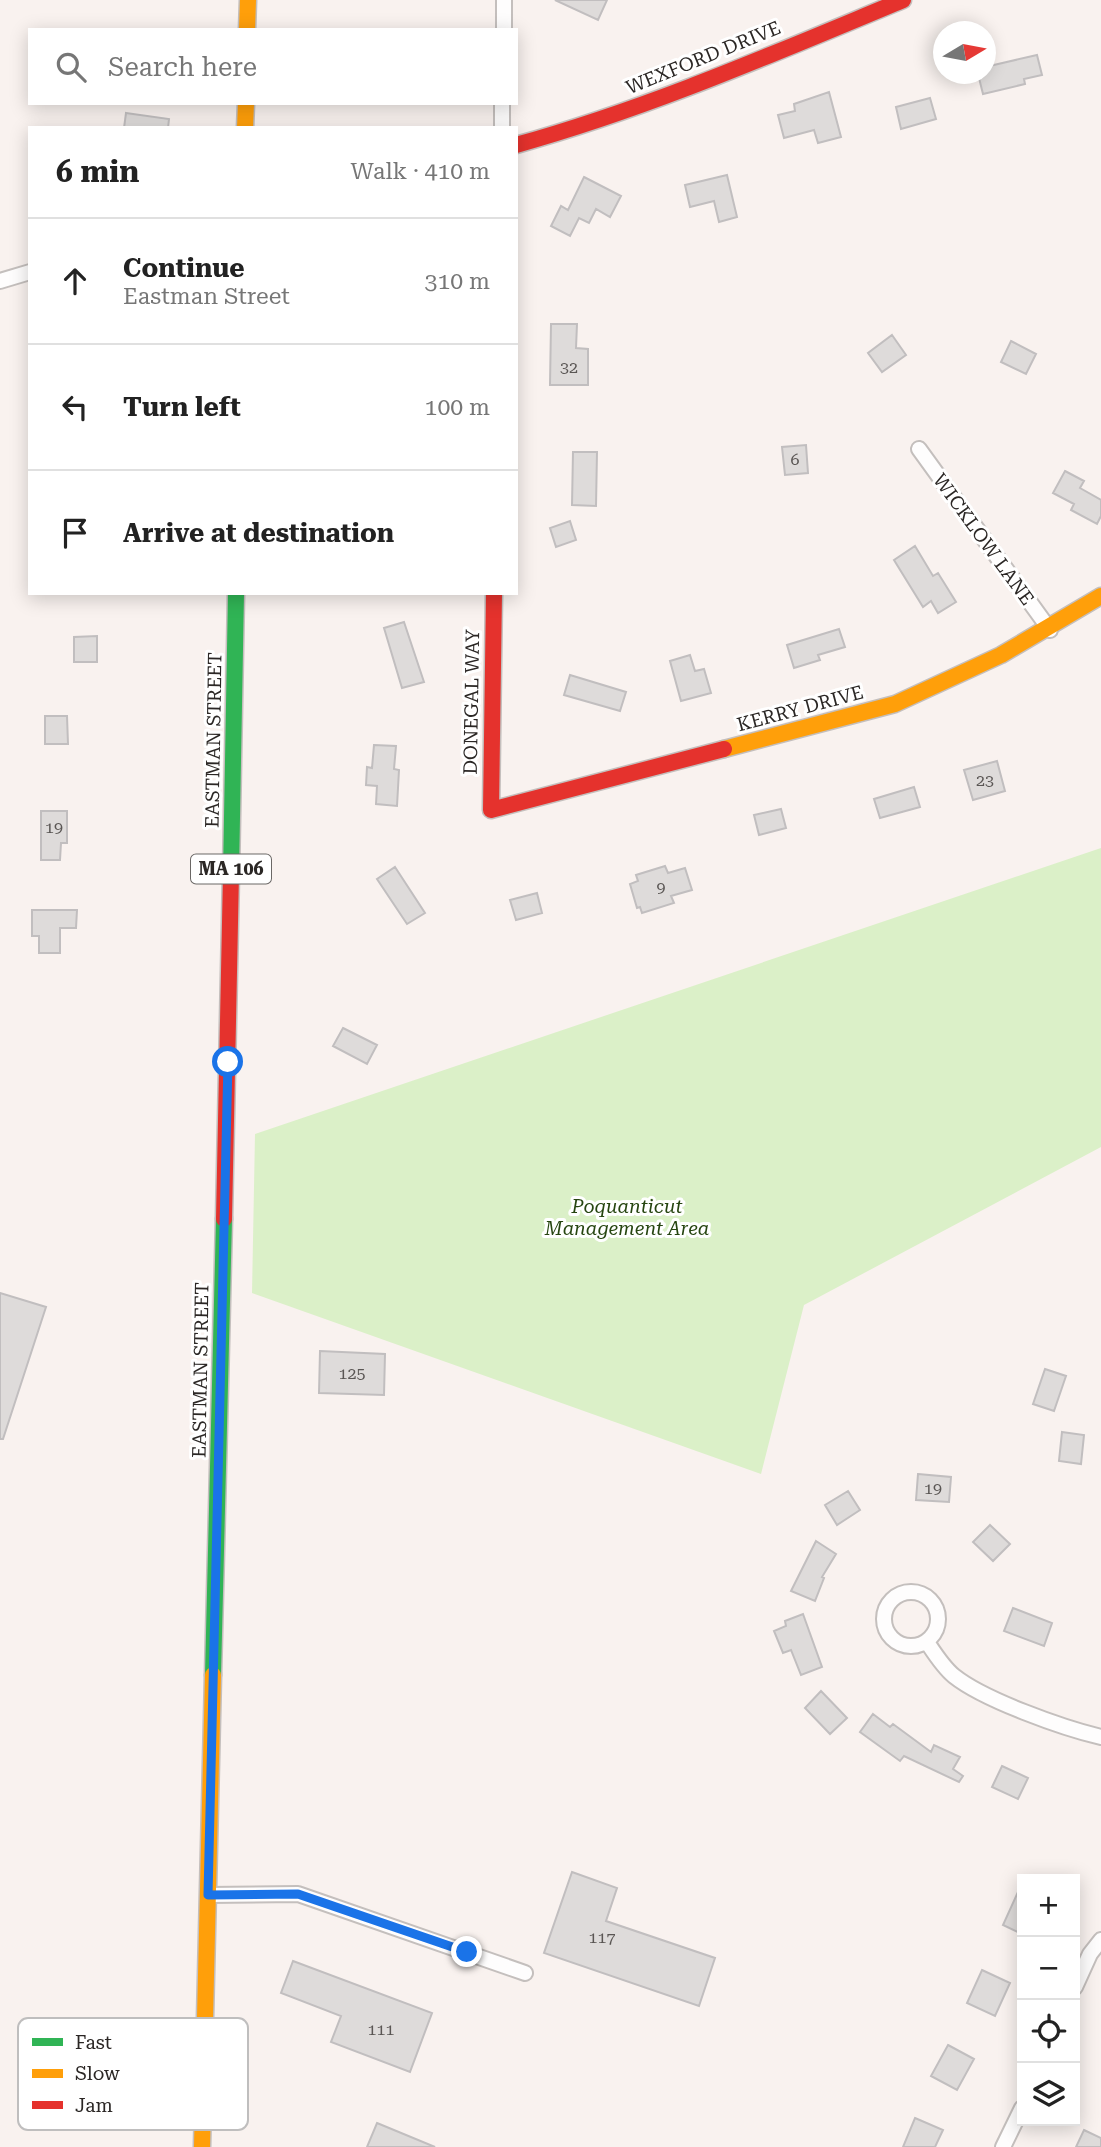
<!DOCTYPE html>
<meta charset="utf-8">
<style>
body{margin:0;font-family:"Roboto Serif",serif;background:#f2f2f2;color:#222}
.controls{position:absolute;right:21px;bottom:21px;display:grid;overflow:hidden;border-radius:0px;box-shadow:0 4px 18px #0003}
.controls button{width:63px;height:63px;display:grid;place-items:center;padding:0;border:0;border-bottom:2px solid #e0e0e0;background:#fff;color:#222;font:35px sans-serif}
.compass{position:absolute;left:933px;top:21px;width:63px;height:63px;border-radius:50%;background:#fff;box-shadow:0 4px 18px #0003;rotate:80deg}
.stop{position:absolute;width:21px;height:21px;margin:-16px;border:5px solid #1a73e8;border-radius:50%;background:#fff}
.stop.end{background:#1a73e8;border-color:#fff;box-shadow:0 2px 7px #0008}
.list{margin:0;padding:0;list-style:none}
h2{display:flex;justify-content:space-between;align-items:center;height:91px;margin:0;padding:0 28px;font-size:30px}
h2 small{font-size:23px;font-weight:400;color:#767676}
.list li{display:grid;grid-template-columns:46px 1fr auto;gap:21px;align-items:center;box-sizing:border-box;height:126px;padding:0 28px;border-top:2px solid #e0e0e0}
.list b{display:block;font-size:26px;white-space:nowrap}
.list p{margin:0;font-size:23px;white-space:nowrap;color:#767676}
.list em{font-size:23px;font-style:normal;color:#767676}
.icon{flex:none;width:38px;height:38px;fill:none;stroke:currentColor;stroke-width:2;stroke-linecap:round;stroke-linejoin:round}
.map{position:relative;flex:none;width:1101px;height:2147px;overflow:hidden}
.search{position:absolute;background:#fff;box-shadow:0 4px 18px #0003;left:28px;top:28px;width:490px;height:77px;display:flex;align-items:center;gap:18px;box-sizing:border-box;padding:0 24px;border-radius:0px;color:#767676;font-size:26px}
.panel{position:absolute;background:#fff;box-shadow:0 4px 18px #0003;left:28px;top:126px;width:490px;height:469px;border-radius:0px}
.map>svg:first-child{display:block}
</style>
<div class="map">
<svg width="1101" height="2147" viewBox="0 0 1101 2147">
<rect width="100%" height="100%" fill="#f9f2ef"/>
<path fill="#dbf0c8" d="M1101 848V1147L804 1305 761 1474 252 1293 255 1134Z"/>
<path fill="#dedbda" stroke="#c1bebf" stroke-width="2" d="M555 0H607L598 20Z
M1037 55 1042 75 1024 79 1025 84 983 94 978 74H985V67Z
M829 92 841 137 818 143 814 130 784 138 778 115 795 111 794 104Z
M930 98 936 119 901 129 896 107Z
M126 113 169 119 168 128H124Z
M727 175 737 217 719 222 714 201 690 207 685 185Z
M584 177 621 196 610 217 596 209 589 223 579 218 570 236 551 226 561 206 568 210Z
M551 324H577L576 348 588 349V385H550Z
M892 335 906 355 882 372 868 353Z
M1011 341 1036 354 1026 374 1001 362Z
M806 445 808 473 785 475 782 447Z
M573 452H597L596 506 572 505Z
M1065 471 1084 481 1080 488 1101 500V516L1097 524 1071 510 1074 504 1053 493Z
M570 521 576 540 556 547 550 528Z
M915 546 933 576 938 573 956 602 938 613 931 601 923 607 894 560Z
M404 622 424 682 402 688 384 628Z
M839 629 845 647 818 655 820 660 794 668 787 645Z
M97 636V662H74V637Z
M690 655 695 671 704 669 711 693 681 701 670 661Z
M570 675 626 692 620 711 564 695Z
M45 716H67L68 744H45Z
M374 745 396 746 394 769 399 770 397 806 376 804 377 786 366 785 367 767 372 768Z
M997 761 1005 791 973 800 964 770Z
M914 787 920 807 880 818 874 799Z
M781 809 786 828 759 835 754 815Z
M41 811H67V843H61L60 860H41Z
M665 866 668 873 685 868 692 890 671 896 674 903 642 913 640 907 637 908 630 884 638 881 636 875Z
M395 867 425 913 407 924 377 879Z
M537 893 542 913 516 920 510 900Z
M32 910H77L76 928H60V953H39V936H32Z
M343 1028 377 1045 367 1064 333 1046Z
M0 1293 46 1307 3 1439H0Z
M320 1351 385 1354 384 1395 319 1393Z
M1045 1369 1066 1376 1054 1411 1033 1404Z
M1062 1432 1084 1435 1081 1464 1059 1461Z
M918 1474 951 1477 949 1502 916 1500Z
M848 1491 860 1510 837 1525 825 1505Z
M990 1525 1010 1544 993 1561 973 1542Z
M816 1541 836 1554 822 1577 824 1578 815 1601 791 1591Z
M1013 1608 1052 1623 1044 1646 1004 1631Z
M803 1614 822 1667 801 1675 791 1650 783 1653 774 1631 786 1626 785 1621Z
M821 1691 847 1718 830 1734 805 1708Z
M873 1714 890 1727 893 1724 931 1752 934 1745 960 1757 953 1769 963 1776 959 1782 904 1756 900 1761 860 1732Z
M1002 1766 1028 1778 1018 1799 992 1787Z
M572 1872 617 1888 606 1921 715 1958 699 2006 544 1953Z
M1022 1883V1934L1003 1925Z
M293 1961 432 2013 410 2072 331 2042 341 2016 281 1993Z
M982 1970 1010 1983 995 2016 967 2003Z
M948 2045 974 2059 957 2090 931 2076Z
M915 2118 943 2130 935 2147H903Z
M377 2123 435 2147H367Z
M1084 2130 1101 2138V2147H1076Z"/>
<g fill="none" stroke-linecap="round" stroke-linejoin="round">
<g stroke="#c4bfbd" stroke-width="18">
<path id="street" d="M504 30V0
M502 128V103
M0 281 30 272
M919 449 1050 630
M884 1619a27 27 0 1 1 54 0a27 27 0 1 1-54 0Z
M927 1642C935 1654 943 1667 954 1676 984 1700 1063 1728 1101 1737
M208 1895 298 1894 525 1973
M1075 1987 1090 1954 1101 1940
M1003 2147 1022 2108"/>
</g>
<g stroke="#c4bfbd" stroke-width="19">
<path id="fast" d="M231 873 236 593
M213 1675 224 1219"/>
</g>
<g stroke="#c4bfbd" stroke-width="19">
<path id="slow" d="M247 30 248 0
M245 128 246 103
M724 749 895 704 1001 655 1101 596
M202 2147 213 1675"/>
</g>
<g stroke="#c4bfbd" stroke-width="19">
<path id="jam" d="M516 145C649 108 775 53 903 0
M494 593 491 810 724 749
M224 1219 231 873"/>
</g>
<use href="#street" stroke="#fefdfd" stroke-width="14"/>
<use href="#fast" stroke="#30b455" stroke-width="16"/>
<use href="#slow" stroke="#ff9f0a" stroke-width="16"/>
<use href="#jam" stroke="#e5322d" stroke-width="16"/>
</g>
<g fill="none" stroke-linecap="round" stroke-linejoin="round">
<path stroke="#1a73e8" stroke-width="9" d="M228 1062 208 1895 298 1894 467 1952"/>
</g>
<g text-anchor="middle" stroke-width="6" stroke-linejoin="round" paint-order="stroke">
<g font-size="16" fill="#5a5654">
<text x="569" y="373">32</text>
<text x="795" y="465">6</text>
<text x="985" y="786">23</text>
<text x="54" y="833">19</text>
<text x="661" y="893">9</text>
<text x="352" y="1379">125</text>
<text x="933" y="1494">19</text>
<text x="602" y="1943">117</text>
<text x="381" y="2035">111</text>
</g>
<rect fill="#fff" stroke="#6b6866" stroke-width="2" x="191" y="854.5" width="80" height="29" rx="5"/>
<g font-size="18" font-weight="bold" fill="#2b2725">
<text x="231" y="875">MA 106</text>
</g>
<g font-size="19" fill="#2b2725" stroke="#fff">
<text transform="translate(703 57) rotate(-22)" y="7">WEXFORD DRIVE</text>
<text transform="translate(984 539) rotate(54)" y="7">WICKLOW LANE</text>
<text transform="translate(471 702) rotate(-89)" y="7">DONEGAL WAY</text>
<text transform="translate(800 708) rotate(-15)" y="7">KERRY DRIVE</text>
<text transform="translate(213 740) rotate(-89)" y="7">EASTMAN STREET</text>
<text transform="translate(200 1370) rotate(-89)" y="7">EASTMAN STREET</text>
</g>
<g font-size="19" font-style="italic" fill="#264510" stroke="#fff">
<text x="627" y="1213">Poquanticut<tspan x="627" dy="22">Management Area</tspan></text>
</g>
</g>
<rect x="18" y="2018" width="230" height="112" rx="10" fill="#fff" stroke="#bfbebe" stroke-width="2"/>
<rect x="32" y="2038" width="31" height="8" fill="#30b455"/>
<rect x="32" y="2069" width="31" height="9" fill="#ff9f0a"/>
<rect x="32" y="2101" width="31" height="8" fill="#e5322d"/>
<g font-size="19" fill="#2b2725">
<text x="75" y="2049">Fast</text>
<text x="75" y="2080">Slow</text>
<text x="75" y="2112">Jam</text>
</g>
</svg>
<div class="controls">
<button>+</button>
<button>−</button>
<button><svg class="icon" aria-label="locate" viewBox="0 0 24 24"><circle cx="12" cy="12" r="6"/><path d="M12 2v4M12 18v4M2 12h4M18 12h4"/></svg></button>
<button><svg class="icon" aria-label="layers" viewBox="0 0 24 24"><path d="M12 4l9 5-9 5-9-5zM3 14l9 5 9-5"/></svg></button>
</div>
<svg class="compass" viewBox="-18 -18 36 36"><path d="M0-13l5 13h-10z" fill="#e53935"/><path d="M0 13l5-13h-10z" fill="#767676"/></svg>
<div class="stop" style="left:228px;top:1062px"></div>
<div class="stop end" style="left:467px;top:1952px"></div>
<div class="search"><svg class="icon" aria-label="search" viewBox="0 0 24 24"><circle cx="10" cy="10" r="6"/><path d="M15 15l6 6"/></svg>Search here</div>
<section class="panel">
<h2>6 min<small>Walk · 410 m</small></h2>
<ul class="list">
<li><svg class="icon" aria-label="ahead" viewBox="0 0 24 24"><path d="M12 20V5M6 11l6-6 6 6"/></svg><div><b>Continue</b><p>Eastman Street</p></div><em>310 m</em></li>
<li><svg class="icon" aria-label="left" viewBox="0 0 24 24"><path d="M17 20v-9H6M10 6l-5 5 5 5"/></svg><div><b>Turn left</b></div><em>100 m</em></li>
<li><svg class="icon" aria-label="arrive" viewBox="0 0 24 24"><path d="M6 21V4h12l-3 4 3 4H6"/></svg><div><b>Arrive at destination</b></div></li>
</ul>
</section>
</div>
